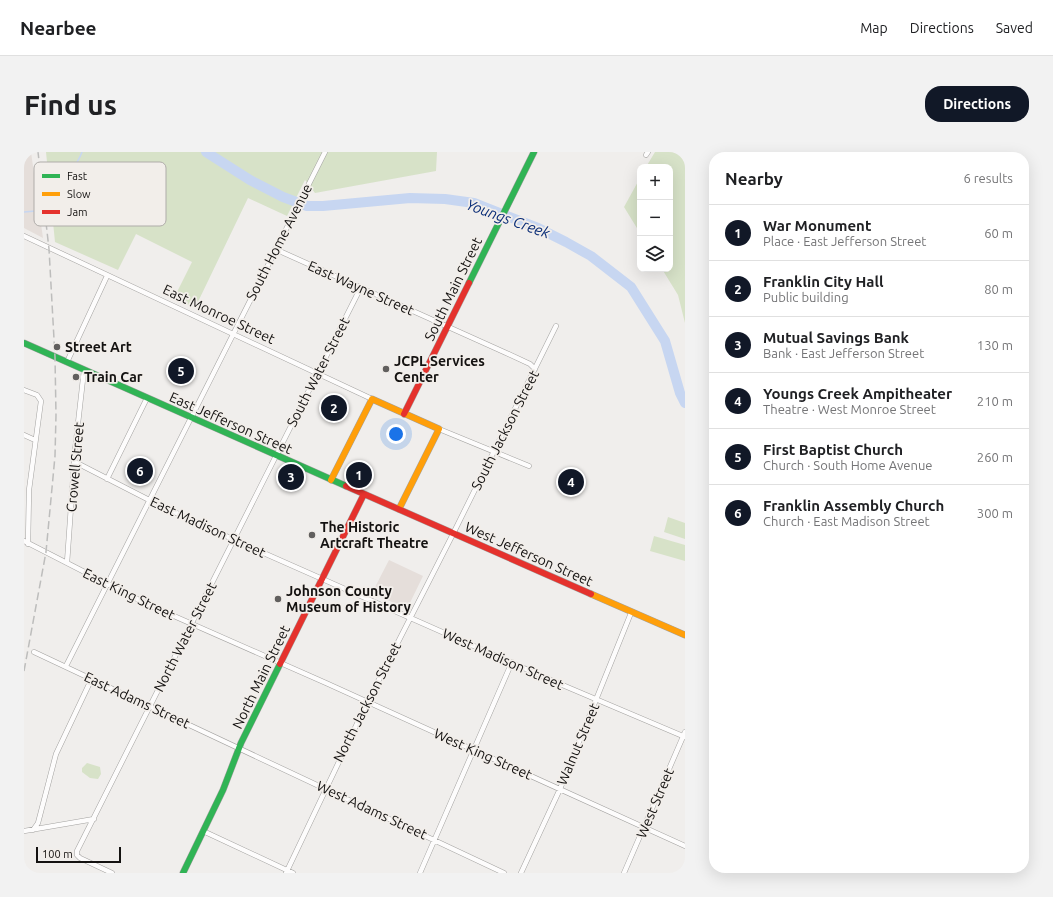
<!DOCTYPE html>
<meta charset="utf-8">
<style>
body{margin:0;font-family:Ubuntu,sans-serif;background:#f2f2f2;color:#202124}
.controls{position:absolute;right:12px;top:12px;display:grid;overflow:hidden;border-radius:8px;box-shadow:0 4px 16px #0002}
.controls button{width:36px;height:36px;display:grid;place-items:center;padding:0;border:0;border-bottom:1px solid #e0e0e0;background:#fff;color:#202124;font:20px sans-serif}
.scale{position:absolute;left:12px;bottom:10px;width:85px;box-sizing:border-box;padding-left:4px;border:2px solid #141211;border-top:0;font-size:11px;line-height:14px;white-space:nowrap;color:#141211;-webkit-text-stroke:3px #f2eeea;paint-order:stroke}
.you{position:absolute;left:372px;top:282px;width:14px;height:14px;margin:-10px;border:3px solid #fff;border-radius:50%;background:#1a73e8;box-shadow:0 0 0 6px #1a73e833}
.badge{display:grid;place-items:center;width:26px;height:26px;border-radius:50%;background:#111827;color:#fff;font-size:13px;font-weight:700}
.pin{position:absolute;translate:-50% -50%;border:2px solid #fff;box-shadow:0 1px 4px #0006}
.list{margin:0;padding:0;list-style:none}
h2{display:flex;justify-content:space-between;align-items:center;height:52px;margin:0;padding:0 16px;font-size:17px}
h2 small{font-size:13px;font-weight:400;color:#757577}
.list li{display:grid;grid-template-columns:26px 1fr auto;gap:12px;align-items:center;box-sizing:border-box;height:56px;padding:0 16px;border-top:1px solid #e0e0e0}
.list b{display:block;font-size:15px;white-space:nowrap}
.list p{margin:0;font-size:13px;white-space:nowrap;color:#757577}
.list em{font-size:13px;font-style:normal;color:#757577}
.icon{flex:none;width:22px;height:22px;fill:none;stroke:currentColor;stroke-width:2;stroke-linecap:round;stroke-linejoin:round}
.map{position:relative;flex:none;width:661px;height:721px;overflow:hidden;border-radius:16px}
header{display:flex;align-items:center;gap:24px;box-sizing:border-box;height:56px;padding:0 20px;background:#fff;border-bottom:1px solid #e0e0e0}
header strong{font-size:19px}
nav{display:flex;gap:22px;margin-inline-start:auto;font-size:14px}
.intro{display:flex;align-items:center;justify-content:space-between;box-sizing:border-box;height:96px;padding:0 24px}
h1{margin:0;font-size:28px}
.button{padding:10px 18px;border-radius:16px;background:#111827;color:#fff;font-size:14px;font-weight:700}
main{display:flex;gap:24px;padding:0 24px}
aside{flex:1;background:#fff;border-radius:16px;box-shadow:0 4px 16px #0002}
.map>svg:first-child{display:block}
</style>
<header>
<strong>Nearbee</strong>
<nav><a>Map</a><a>Directions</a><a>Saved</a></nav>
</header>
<div class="intro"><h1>Find us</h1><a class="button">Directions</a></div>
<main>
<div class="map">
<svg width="661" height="721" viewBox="0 0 661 721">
<rect width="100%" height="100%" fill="#f0eeec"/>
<path fill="#e5deda" d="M0 0H7L19 86 0 76Z
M365 408 399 424 383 457 348 441Z"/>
<path fill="#d7e2c8" d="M22 0H413L412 19 291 41 281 28 263 64 224 46 171 156 150 146 168 110 112 82 94 118 31 90Z
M631 0H661V171L654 143 638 117H646V15H622Z
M616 26V81L600 55Z
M644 365 661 371V387L640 380Z
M630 384 661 393V409L626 399Z
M63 611 76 615 77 622 74 627 66 626 58 620V616Z"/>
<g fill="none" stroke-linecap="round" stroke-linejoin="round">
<path stroke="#c7d6f1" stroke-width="1.5" d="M0 60 23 58 35 50C38 24 50 21 58 0"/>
<path stroke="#c7d6f1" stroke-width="10" d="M182 0 226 28 259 45 283 54H299L386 46 421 47 450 51 514 76 542 90 567 104 607 135 641 189 656 241 661 251"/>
<g stroke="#a3a2a0" stroke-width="5.5">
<path id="street" d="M622 3 624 0
M0 84 348 247
M251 97 480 200 506 212 511 217
M43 210 83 124
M0 238 13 243 17 249 5 338 4 392
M415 277 505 314
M0 283 11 288
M51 310 131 351 217 391 529 529 661 585
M83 327 123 246
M0 389 125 453 302 531 661 694
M43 411 51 298 60 218
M10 500 480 721
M42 514 301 0
M9 678 14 671 32 602 68 526
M0 679 70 667
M179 679 269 721
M88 721 56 706 53 703V699L336 137
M262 721 341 555 429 382 532 174
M396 721 488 510
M497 721 536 637 607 461
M600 721 661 580"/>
</g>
<g stroke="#a3a2a0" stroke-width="7">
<path id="fast" d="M445 131 510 0
M0 191 322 334
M159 721 199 638 217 591 256 512"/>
</g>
<g stroke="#a3a2a0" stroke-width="7">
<path id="slow" d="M307 328 348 247 415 277 375 357
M567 442 661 483"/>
</g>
<g stroke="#a3a2a0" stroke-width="7">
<path id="jam" d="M380 262 445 131
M322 334 567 442
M256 512 340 342"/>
</g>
<use href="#street" stroke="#fdfcfc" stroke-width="4.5"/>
<use href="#fast" stroke="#30b455" stroke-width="6"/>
<use href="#slow" stroke="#ff9f0a" stroke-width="6"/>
<use href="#jam" stroke="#e5322d" stroke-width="6"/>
<path stroke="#bdbdbc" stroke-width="1.5" stroke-dasharray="8 4" stroke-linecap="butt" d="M0 519 22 400 31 304 32 263 31 205 25 97 14 0"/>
</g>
<g fill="#615f5e" stroke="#f2eeea" stroke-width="1.5">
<circle cx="33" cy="195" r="4"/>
<circle cx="362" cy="217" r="4"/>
<circle cx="52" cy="225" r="4"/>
<circle cx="288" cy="383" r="4"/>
<circle cx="254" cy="447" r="4"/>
</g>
<g text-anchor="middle" stroke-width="3.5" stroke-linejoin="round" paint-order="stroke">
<g font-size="14" fill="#141211" stroke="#f2eeea">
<text transform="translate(255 90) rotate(-63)" y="5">South Home Avenue</text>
<text transform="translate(337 136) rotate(24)" y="5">East Wayne Street</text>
<text transform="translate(429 137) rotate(-64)" y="5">South Main Street</text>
<text transform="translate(195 162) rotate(25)" y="5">East Monroe Street</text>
<text transform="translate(294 220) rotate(-63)" y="5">South Water Street</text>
<text transform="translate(207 271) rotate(24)" y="5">East Jefferson Street</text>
<text transform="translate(481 278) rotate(-63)" y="5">South Jackson Street</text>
<text transform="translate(51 315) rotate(-85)" y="5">Crowell Street</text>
<text transform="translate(184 375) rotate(25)" y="5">East Madison Street</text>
<text transform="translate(505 402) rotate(24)" y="5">West Jefferson Street</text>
<text transform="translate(105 442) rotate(26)" y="5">East King Street</text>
<text transform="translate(161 485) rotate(-63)" y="5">North Water Street</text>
<text transform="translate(479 507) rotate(24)" y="5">West Madison Street</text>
<text transform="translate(237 525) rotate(-64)" y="5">North Main Street</text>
<text transform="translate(113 548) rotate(25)" y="5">East Adams Street</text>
<text transform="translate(343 550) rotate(-63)" y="5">North Jackson Street</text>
<text transform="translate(554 592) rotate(-67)" y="5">Walnut Street</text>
<text transform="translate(459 602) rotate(24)" y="5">West King Street</text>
<text transform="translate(631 651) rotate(-67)" y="5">West Street</text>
<text transform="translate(348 658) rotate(25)" y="5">West Adams Street</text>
</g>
<g font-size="14" font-weight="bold" fill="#141211" stroke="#f2eeea" text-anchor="start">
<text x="41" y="200">Street Art</text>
<text x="370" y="214">JCPL Services<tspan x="370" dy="16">Center</tspan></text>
<text x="60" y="230">Train Car</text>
<text x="296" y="380">The Historic<tspan x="296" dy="16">Artcraft Theatre</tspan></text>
<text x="262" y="444">Johnson County<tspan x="262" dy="16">Museum of History</tspan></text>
</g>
<g font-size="15" font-style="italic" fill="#0c2f79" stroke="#f2eeea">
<text transform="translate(484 67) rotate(20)" y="5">Youngs Creek</text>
</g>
</g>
<rect x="10" y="10" width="132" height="64" rx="6" fill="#f2eeea" stroke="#afaca9" stroke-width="1"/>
<rect x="18" y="22" width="18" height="4" fill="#30b455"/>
<rect x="18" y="40" width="18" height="4" fill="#ff9f0a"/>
<rect x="18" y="58" width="18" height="4" fill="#e5322d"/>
<g font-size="11" fill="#141211">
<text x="43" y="28">Fast</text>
<text x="43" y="46">Slow</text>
<text x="43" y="64">Jam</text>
</g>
</svg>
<div class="controls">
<button>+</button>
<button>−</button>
<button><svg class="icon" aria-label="layers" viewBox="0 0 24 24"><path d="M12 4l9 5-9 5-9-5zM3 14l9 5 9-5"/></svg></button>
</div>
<div class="scale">100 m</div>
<div class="you"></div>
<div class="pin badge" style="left:335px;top:323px">1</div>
<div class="pin badge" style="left:310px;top:256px">2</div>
<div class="pin badge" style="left:267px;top:325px">3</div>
<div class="pin badge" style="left:547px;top:330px">4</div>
<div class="pin badge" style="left:157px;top:219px">5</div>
<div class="pin badge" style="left:116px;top:319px">6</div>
</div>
<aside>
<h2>Nearby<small>6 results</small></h2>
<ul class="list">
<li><span class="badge">1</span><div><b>War Monument</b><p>Place · East Jefferson Street</p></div><em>60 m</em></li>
<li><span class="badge">2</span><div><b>Franklin City Hall</b><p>Public building</p></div><em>80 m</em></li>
<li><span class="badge">3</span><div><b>Mutual Savings Bank</b><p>Bank · East Jefferson Street</p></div><em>130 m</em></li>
<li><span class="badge">4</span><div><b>Youngs Creek Ampitheater</b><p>Theatre · West Monroe Street</p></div><em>210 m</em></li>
<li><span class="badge">5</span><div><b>First Baptist Church</b><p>Church · South Home Avenue</p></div><em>260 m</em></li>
<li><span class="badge">6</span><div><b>Franklin Assembly Church</b><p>Church · East Madison Street</p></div><em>300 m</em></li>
</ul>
</aside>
</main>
